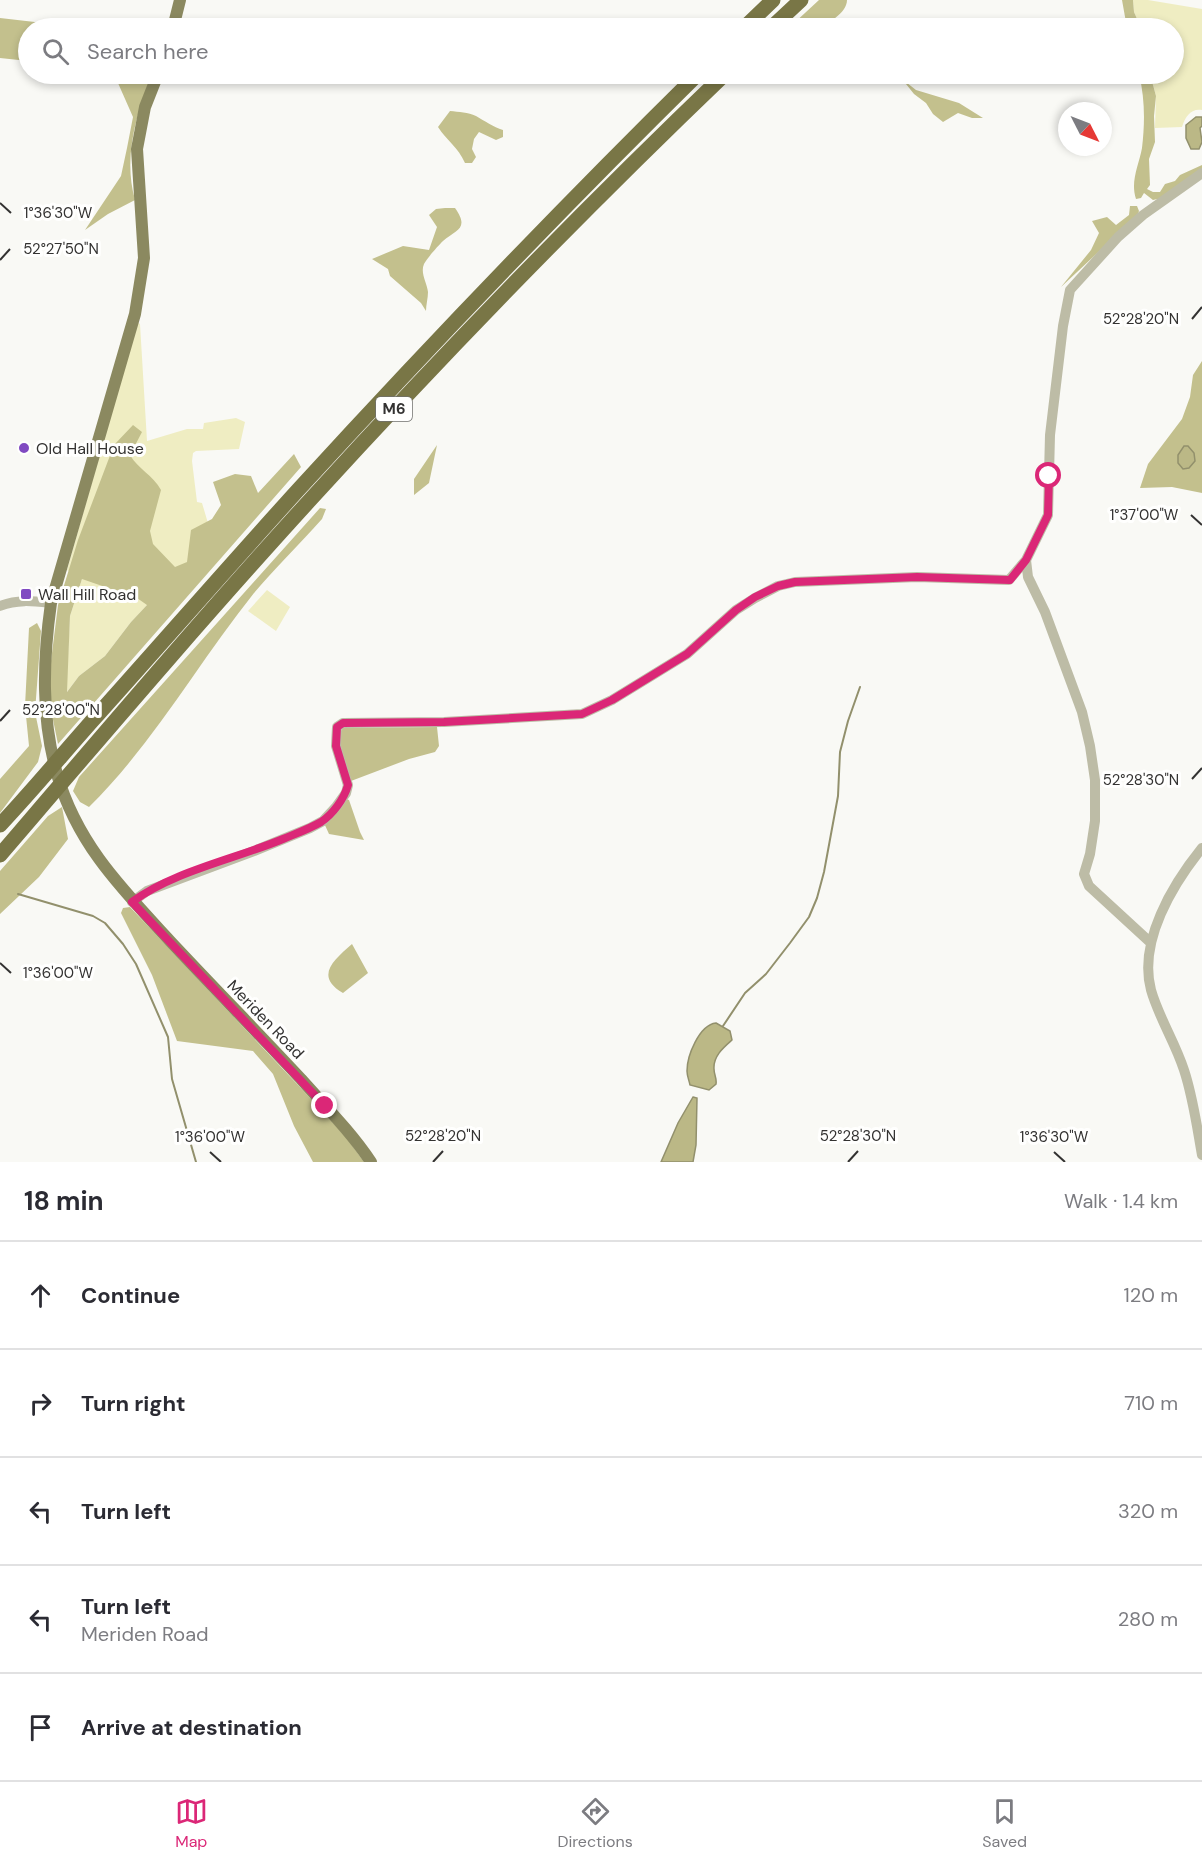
<!DOCTYPE html>
<meta charset="utf-8">
<style>
body{margin:0;font-family:"DM Sans",sans-serif;background:#f7f7f7;color:#2b2b33}
.compass{position:absolute;left:1058px;top:102px;width:54px;height:54px;border-radius:50%;background:#fff;box-shadow:0 3px 9px #0003;rotate:132deg}
.stop{position:absolute;width:18px;height:18px;margin:-14px;border:4px solid #db2777;border-radius:50%;background:#fff}
.stop.end{background:#db2777;border-color:#fff;box-shadow:0 2px 6px #0008}
.list{margin:0;padding:0;list-style:none}
h2{display:flex;justify-content:space-between;align-items:center;height:78px;margin:0;padding:0 24px;font-size:26px}
h2 small{font-size:20px;font-weight:400;color:#7c7c81}
.list li{display:grid;grid-template-columns:39px 1fr auto;gap:18px;align-items:center;box-sizing:border-box;height:108px;padding:0 24px;border-top:2px solid #e1e1e2}
.list b{display:block;font-size:22px;white-space:nowrap}
.list p{margin:0;font-size:20px;white-space:nowrap;color:#7c7c81}
.list em{font-size:20px;font-style:normal;color:#7c7c81}
.icon{flex:none;width:33px;height:33px;fill:none;stroke:currentColor;stroke-width:2;stroke-linecap:round;stroke-linejoin:round}
.map{position:relative;flex:none;width:1202px;height:1162px;overflow:hidden}
.search{position:absolute;background:#fff;box-shadow:0 3px 9px #0003;left:18px;right:18px;top:18px;height:66px;display:flex;align-items:center;gap:15px;box-sizing:border-box;padding:0 21px;border-radius:33px;color:#7c7c81;font-size:22px}
.sheet{height:618px;background:#fff}
nav{display:flex;justify-content:space-around;align-items:center;box-sizing:border-box;height:84px;border-top:2px solid #e1e1e2;background:#fff;font-size:16px;color:#7c7c81}
nav a{display:grid;justify-items:center;gap:3px}
nav .on{color:#db2777}
.map>svg:first-child{display:block}
</style>
<div class="map">
<svg width="1202" height="1162" viewBox="0 0 1202 1162">
<rect width="100%" height="100%" fill="#f9f9f5"/>
<path fill="#efedc2" d="M1133 0H1148L1202 9V110C1191 108 1185 117 1182 127L1155 128 1156 96 1150 74H1174V28H1141L1134 12Z
M137 322 140 324 147 441 187 429H203L204 423 236 418 245 422 239 449 196 451 193 453 192 461 197 502 202 503 213 540 142 601 148 604 131 622 105 656 79 676 66 693 70 616 82 579 67 570Z
M267 590 290 607 276 631 248 611Z"/>
<path fill="#c3c08d" fill-rule="evenodd" d="M819 0H847C847 13 827 25 815 28 810 30 801 29 795 28L792 25Z
M1122 0H1133L1134 12 1141 28H1127Z
M0 18 87 28H28V61L0 58Z
M114 74H152C136 114 123 158 135 200L108 214 85 230 121 176 127 148 133 117Z
M1139 74H1150L1156 96 1154 116 1155 142 1149 159 1150 185 1147 189 1153 192H1160L1165 184 1175 181 1180 175 1202 165V169L1162 198 1153 200 1144 193 1141 198 1136 199C1130 181 1139 165 1142 148 1145 122 1145 99 1139 74Z
M902 79 916 90 959 103 983 118H972L958 113 943 122 933 114 926 103 914 94Z
M450 111C459 112 468 112 476 116 485 121 493 127 503 130V137L496 140 479 132 474 139 472 149 476 157 472 163H465C458 147 447 141 438 127Z
M1130 206H1137L1139 211 1137 216 1061 287 1091 250 1099 233 1092 221 1107 217 1116 225 1129 215Z
M445 208H455C470 229 456 230 443 241 438 246 428 257 424 264 420 273 427 283 428 292 428 298 426 305 426 311L421 303 390 276 388 269 372 259 403 246 429 250 437 227 429 215 436 209Z
M1202 361V493L1172 487 1140 488 1148 464 1182 419 1190 397 1193 375Z
M133 425 142 432 130 455C138 469 153 475 161 490L150 531 153 544 175 567 187 562 191 530 212 519 221 505 213 482 235 474 251 476 258 493 294 454 301 467 58 744 51 710 49 677 58 605 78 540 114 445ZM82 579 137 598 147 605 131 622 105 656 79 676 67 692 70 616Z
M437 445 429 483 414 495V479Z
M320 508 326 509 322 519C300 544 275 568 254 593 198 663 153 744 89 807L80 802 73 791 79 777Z
M37 623 41 631 35 712 42 746 38 762 0 813V779L29 746 25 706 29 628Z
M437 727 439 746 435 752 409 759 351 781C347 767 333 740 343 728Z
M346 799 349 800 360 832 364 840 329 834 324 823Z
M62 807 68 839 39 877 0 914V871L48 816Z
M130 907 298 1085 346 1137 364 1162H313L294 1126 273 1074 253 1051 177 1041 152 975 121 913 123 908Z
M352 944 368 973 343 993C314 976 334 960 352 944Z"/>
<path fill="#bbb886" stroke="#92906c" stroke-width="1.5" d="M1196 117H1202V126L1200 128 1202 142 1199 149H1191L1186 138V125Z
M1184 446H1188L1194 453 1195 461 1189 468 1183 469 1178 463V455Z
M716 1023 730 1031 732 1040C724 1047 713 1056 714 1069 714 1075 717 1078 716 1084L709 1090 690 1085C689 1080 687 1076 687 1071 687 1056 699 1025 716 1023Z
M693 1097 697 1098 696 1145 693 1162H661L678 1123Z"/>
<g fill="none" stroke-linecap="round" stroke-linejoin="round">
<path stroke="#92906c" stroke-width="2" d="M18 894 93 916 105 923 123 944 136 964 168 1037 172 1079 196 1162
M723 1026 745 993 766 974 790 943 809 917 817 898 824 872 838 796 840 752 848 721 860 687"/>
<path stroke="#bdbca6" stroke-width="10" d="M1026 560 1028 577 1045 612 1082 712 1090 746 1095 780V821L1090 854 1084 874 1089 886 1151 943
M0 606C17 599 33 601 51 603
M1202 848C1173 884 1138 941 1151 990 1159 1018 1175 1042 1184 1070 1193 1097 1197 1127 1202 1155
M132 902 147 891 254 851 310 828 323 821 336 807 346 793 348 785 336 746 337 727 343 723 444 722 582 714 612 700 687 654 736 610 755 598 778 586 795 582 917 577 1009 580 1026 560 1048 515 1050 435 1063 326 1070 290 1118 237 1143 215 1202 173"/>
<path stroke="#8b8960" stroke-width="12" d="M173 28 180 0
M158 74 145 107 137 149 144 258 135 314 51 603C43 660 41 718 57 774 77 844 122 889 170 941 213 987 258 1033 301 1079 325 1106 351 1132 371 1162"/>
<path stroke="#797646" stroke-width="15" d="M744 28 773 0
M771 28 801 0
M0 825C32 791 61 756 92 721 161 644 229 566 298 490 428 348 561 209 698 74
M0 855C102 736 204 616 310 500 444 353 582 211 725 74"/>
</g>
<g fill="none" stroke-linecap="round" stroke-linejoin="round">
<path stroke="#db2777" stroke-width="8" d="M325 1106 132 902C174 871 235 859 283 839 295 834 309 829 321 822 333 814 344 799 348 785L336 746 337 727 343 723 444 722 582 714 612 700 687 654 736 610 755 597 778 586 795 582 917 577 1010 580 1026 560 1048 515 1049 476"/>
</g>
<path fill="none" stroke="#333231" stroke-width="2" d="M0 203 11 213M0 260 10 249M1192 319 1202 307M1191 515 1202 525M0 721 10 710M1192 779 1202 768M0 963 11 973M210 1152 221 1162M1054 1152 1065 1162M433 1162 443 1151M848 1162 858 1151"/>
<g fill="#804ac1" stroke="#fffffe" stroke-width="2">
<circle cx="24" cy="448" r="6"/>
<rect x="20" y="588" width="12" height="12" rx="3"/>
</g>
<g text-anchor="middle" stroke-width="6" stroke-linejoin="round" paint-order="stroke">
<rect fill="#fffffe" stroke="#70706e" stroke-width="1.5" x="376" y="397" width="36" height="24" rx="4.5"/>
<g font-size="15" font-weight="bold" fill="#333231">
<text x="394" y="414">M6</text>
</g>
<g font-size="16" fill="#333231" stroke="#fffffe" text-anchor="start">
<text x="36" y="454">Old Hall House</text>
<text x="38" y="600">Wall Hill Road</text>
</g>
<g font-size="16" fill="#333231" stroke="#fffffe">
<text transform="translate(266 1019) rotate(46)" y="6">Meriden Road</text>
</g>
</g>
<g font-size="15" text-anchor="middle" fill="#333231" stroke="#fffffe" stroke-width="6" stroke-linejoin="round" paint-order="stroke">
<text x="58" y="218">1°36'30"W</text>
<text x="61" y="254">52°27'50"N</text>
<text x="1141" y="324">52°28'20"N</text>
<text x="1144" y="520">1°37'00"W</text>
<text x="61" y="715">52°28'00"N</text>
<text x="1141" y="785">52°28'30"N</text>
<text x="58" y="978">1°36'00"W</text>
<text x="443" y="1141">52°28'20"N</text>
<text x="858" y="1141">52°28'30"N</text>
<text x="210" y="1142">1°36'00"W</text>
<text x="1054" y="1142">1°36'30"W</text>
</g>
</svg>
<svg class="compass" viewBox="-18 -18 36 36"><path d="M0-13l5 13h-10z" fill="#e53935"/><path d="M0 13l5-13h-10z" fill="#7c7c81"/></svg>
<div class="stop" style="left:1049px;top:476px"></div>
<div class="stop end" style="left:325px;top:1106px"></div>
<div class="search"><svg class="icon" aria-label="search" viewBox="0 0 24 24"><circle cx="10" cy="10" r="6"/><path d="M15 15l6 6"/></svg>Search here</div>
</div>
<section class="sheet">
<h2>18 min<small>Walk · 1.4 km</small></h2>
<ul class="list">
<li><svg class="icon" aria-label="ahead" viewBox="0 0 24 24"><path d="M12 20V5M6 11l6-6 6 6"/></svg><div><b>Continue</b></div><em>120 m</em></li>
<li><svg class="icon" aria-label="right" viewBox="0 0 24 24"><path d="M7 20v-9h11M14 6l5 5-5 5"/></svg><div><b>Turn right</b></div><em>710 m</em></li>
<li><svg class="icon" aria-label="left" viewBox="0 0 24 24"><path d="M17 20v-9H6M10 6l-5 5 5 5"/></svg><div><b>Turn left</b></div><em>320 m</em></li>
<li><svg class="icon" aria-label="left" viewBox="0 0 24 24"><path d="M17 20v-9H6M10 6l-5 5 5 5"/></svg><div><b>Turn left</b><p>Meriden Road</p></div><em>280 m</em></li>
<li><svg class="icon" aria-label="arrive" viewBox="0 0 24 24"><path d="M6 21V4h12l-3 4 3 4H6"/></svg><div><b>Arrive at destination</b></div></li>
</ul>
</section>
<nav>
<a class="on"><svg class="icon" aria-label="map" viewBox="0 0 24 24"><path d="M3 6l6-2 6 2 6-2v14l-6 2-6-2-6 2zM9 4v14M15 6v14"/></svg>Map</a>
<a><svg class="icon" aria-label="directions" viewBox="0 0 24 24"><path d="M12 3l9 9-9 9-9-9zM9 14v-3h6M13 9l2 2-2 2"/></svg>Directions</a>
<a><svg class="icon" aria-label="saved" viewBox="0 0 24 24"><path d="M7 4h10v16l-5-4-5 4z"/></svg>Saved</a>
</nav>
